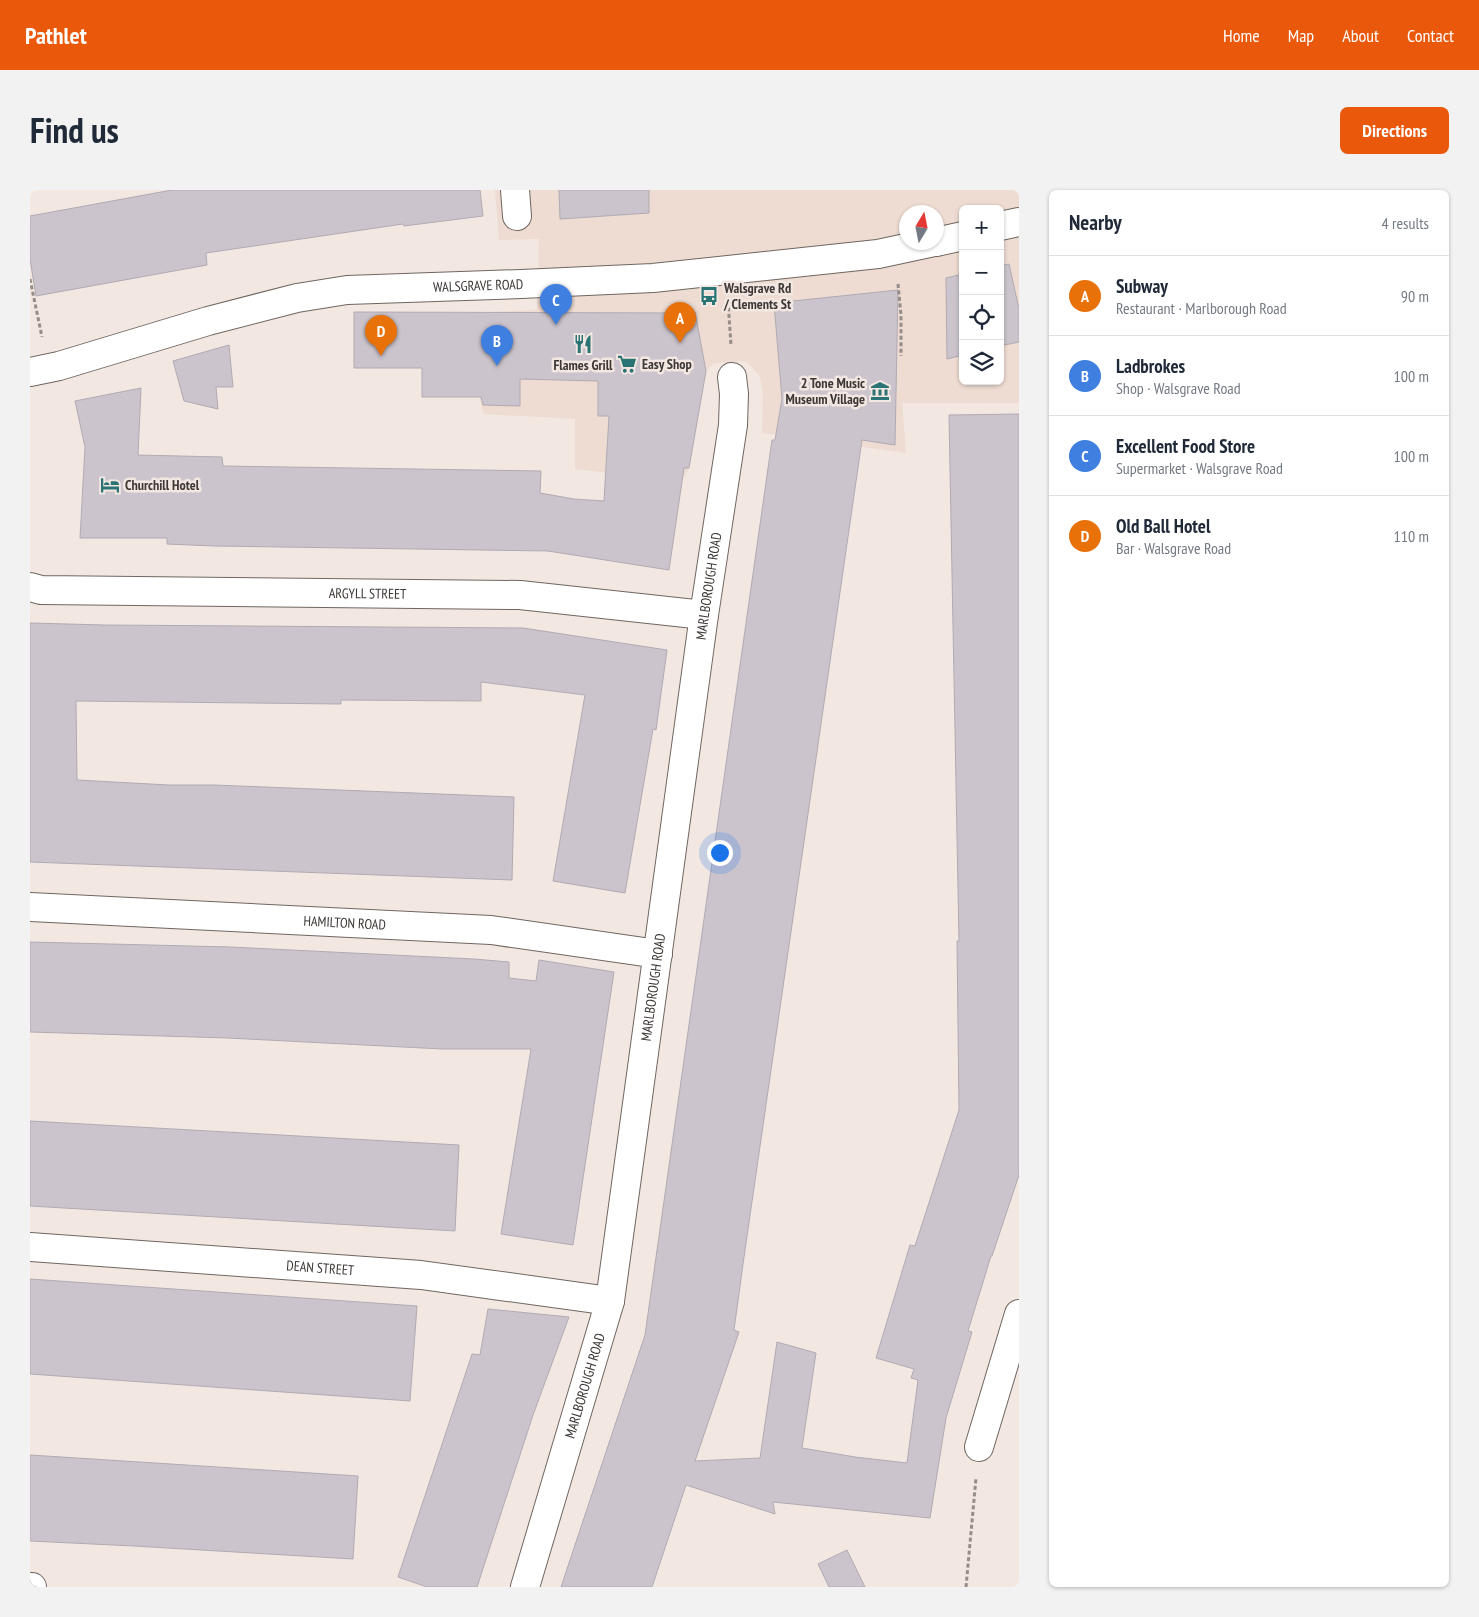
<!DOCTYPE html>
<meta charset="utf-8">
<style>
body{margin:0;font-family:"PT Sans Narrow",sans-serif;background:#f2f2f3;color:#1f2937}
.controls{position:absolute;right:15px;top:15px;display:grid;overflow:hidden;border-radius:8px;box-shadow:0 1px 4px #0004}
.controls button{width:45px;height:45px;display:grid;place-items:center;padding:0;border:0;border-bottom:1px solid #e0e1e3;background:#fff;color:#1f2937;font:25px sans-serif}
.compass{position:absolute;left:869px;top:15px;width:45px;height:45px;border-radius:50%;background:#fff;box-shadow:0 1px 4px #0004;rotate:10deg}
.you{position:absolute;left:689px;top:662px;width:18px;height:18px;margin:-12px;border:4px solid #fff;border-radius:50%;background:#1a73e8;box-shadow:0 0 0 8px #1a73e833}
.badge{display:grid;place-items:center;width:32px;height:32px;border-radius:50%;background:#ea580c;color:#fff;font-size:16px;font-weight:700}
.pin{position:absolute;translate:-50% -41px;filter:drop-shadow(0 1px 2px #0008)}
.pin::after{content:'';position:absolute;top:26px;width:18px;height:15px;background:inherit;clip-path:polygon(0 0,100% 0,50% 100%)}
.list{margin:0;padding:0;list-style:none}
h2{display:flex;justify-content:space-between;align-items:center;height:65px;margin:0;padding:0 20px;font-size:21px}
h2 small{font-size:16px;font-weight:400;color:#747a83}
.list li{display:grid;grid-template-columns:32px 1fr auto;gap:15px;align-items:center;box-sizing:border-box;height:80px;padding:0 20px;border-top:1px solid #e0e1e3}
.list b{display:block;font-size:19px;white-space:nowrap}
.list p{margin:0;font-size:16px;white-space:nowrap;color:#747a83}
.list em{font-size:16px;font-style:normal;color:#747a83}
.icon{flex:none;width:28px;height:28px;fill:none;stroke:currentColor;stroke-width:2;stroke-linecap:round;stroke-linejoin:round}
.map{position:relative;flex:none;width:989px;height:1397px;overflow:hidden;border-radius:8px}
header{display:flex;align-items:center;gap:30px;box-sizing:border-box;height:70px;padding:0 25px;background:#ea580c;color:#fff}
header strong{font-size:24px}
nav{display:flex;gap:28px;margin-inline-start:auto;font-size:18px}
.intro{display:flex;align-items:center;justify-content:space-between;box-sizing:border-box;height:120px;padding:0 30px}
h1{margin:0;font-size:35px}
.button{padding:12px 22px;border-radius:8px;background:#ea580c;color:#fff;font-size:18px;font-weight:700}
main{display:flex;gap:30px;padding:0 30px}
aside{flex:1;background:#fff;border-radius:8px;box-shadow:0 1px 4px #0004}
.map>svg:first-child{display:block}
</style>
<header>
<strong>Pathlet</strong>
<nav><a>Home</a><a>Map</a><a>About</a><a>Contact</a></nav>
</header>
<div class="intro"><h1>Find us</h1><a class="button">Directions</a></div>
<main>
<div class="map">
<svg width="989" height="1397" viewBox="0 0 989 1397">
<rect width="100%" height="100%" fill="#f2e7e1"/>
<path fill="#eedbd1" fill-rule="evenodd" d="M465 0H989V213H872L876 263 732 243 733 206 730 186 716 171 684 173 676 181 659 278 652 291 545 279V229L453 224 441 163 440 123 507 120 509 49 469 50ZM933 19H970V191H933ZM876 22H906V52H876Z"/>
<path fill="#cbc4cd" stroke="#b0aab3" d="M142 0H450L453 26 374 36 373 34 176 63 177 75 6 106 0 69V26Z
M529 0H619V23L530 29Z
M979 74 989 119V152L970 156V76Z
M933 84V165L917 169 916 88Z
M868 100 865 255 832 250 713 1074 704 1140 709 1142 665 1271 730 1268 747 1152 786 1163 772 1258 825 1267 877 1273 888 1190 881 1188 884 1179 846 1168 880 1055 885 1056 929 920 927 751H929L919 225 989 224V985L962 1066H961L938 1141 942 1142 916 1228 900 1328 743 1312 745 1324 656 1295 622 1397H531L615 1145 742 250H745L752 209 744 113Z
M324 122 651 123 665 122 676 181 659 278H654L639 380 518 361 184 356 137 354V348H50L55 257 45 211 111 198 108 265 192 267 193 276 511 281 510 303 544 309 574 311 579 226H568V191L490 189V216L453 215 451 207H392V178H324Z
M199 155 203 197H186L188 219 154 211 143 171Z
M0 433 74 435 493 438 637 460 626 540 623 539 595 703 523 691 555 505 451 492V511L311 510V514L46 511 47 590 139 595H184L484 607 482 690 0 672Z
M0 752 200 757 444 769 479 772V788L506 791 509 770 584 782 543 1055 471 1044 501 859H412L198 848 0 842Z
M0 931 429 955 425 1041 0 1016Z
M0 1089 387 1116 380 1211 0 1184Z
M458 1119 539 1127 503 1225 447 1397H397L368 1387 442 1164 450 1165Z
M0 1265 328 1286 323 1369 104 1356 0 1351Z
M817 1360 835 1397H799L788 1374Z"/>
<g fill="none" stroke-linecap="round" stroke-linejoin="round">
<g stroke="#706661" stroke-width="30">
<g id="minor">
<path d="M485 0 487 26"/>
<path id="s1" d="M0 397 11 400 490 405 674 425"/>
<path id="s2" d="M0 717 461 740 628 764"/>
<path id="s3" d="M0 1057 391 1085 580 1111"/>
<path d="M949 1257 989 1124"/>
<path d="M0 1397H2"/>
<path id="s4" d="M495 1397 580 1111 674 425 703 235 704 204 702 187"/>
</g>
</g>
<g stroke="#706661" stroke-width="30">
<g id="trunk">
<path d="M970 36 989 32"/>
<path d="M906 52 933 46"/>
<path id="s5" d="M0 182 29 176 178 131 267 108 317 100 491 94 623 88 848 64 904 52"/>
</g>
</g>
<path stroke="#958d89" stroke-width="3" stroke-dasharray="4 2.5" stroke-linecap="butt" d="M0 89 12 147
M868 94 871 125V166
M698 111 701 155
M936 1397 946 1288"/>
<use href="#minor" stroke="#fff" stroke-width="28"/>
<use href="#trunk" stroke="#fff" stroke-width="28"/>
</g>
<defs>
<g id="bus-bare" transform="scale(1.5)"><path d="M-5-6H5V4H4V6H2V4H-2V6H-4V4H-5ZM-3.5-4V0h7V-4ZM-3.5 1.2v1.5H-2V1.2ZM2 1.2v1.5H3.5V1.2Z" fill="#2a7475" stroke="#f2e7e1" stroke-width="2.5" paint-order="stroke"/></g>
<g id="restaurant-bare" transform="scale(1.5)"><path d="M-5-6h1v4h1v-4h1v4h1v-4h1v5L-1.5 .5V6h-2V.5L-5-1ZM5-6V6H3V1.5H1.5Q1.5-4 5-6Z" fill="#2a7475" stroke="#f2e7e1" stroke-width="2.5" paint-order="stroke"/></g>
<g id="supermarket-bare" transform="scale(1.5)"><path d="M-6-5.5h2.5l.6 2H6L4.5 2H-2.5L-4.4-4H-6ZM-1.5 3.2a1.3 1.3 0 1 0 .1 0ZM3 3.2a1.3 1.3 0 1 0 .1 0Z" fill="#2a7475" stroke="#f2e7e1" stroke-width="2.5" paint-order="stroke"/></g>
<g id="museum-bare" transform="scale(1.5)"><path d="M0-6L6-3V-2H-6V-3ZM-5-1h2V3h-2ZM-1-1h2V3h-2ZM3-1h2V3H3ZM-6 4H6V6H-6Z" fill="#2a7475" stroke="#f2e7e1" stroke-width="2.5" paint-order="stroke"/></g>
<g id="hotel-bare" transform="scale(1.5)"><path d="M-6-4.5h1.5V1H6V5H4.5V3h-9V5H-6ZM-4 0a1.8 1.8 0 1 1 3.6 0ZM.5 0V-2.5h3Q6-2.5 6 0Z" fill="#2a7475" stroke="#f2e7e1" stroke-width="2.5" paint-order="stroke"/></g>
</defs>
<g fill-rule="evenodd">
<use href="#bus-bare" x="679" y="106"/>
<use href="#restaurant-bare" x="553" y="154"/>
<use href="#supermarket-bare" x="597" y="174"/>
<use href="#museum-bare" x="850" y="201"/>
<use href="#hotel-bare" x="80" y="295"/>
</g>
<g text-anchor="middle" stroke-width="5" stroke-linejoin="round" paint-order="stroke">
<g font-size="14" fill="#3d3836" stroke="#f2e7e1">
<text dy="5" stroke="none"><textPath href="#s5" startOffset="459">WALSGRAVE ROAD</textPath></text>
<text dy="5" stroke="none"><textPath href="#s4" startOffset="1020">MARLBOROUGH ROAD</textPath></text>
<text dy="5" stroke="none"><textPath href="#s1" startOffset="338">ARGYLL STREET</textPath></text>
<text dy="5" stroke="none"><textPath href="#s2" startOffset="315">HAMILTON ROAD</textPath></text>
<text dy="5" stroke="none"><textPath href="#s4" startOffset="615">MARLBOROUGH ROAD</textPath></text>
<text dy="5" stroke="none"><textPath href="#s3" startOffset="291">DEAN STREET</textPath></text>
<text dy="5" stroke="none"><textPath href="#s4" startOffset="210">MARLBOROUGH ROAD</textPath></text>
</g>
<g font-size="14" font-weight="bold" fill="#3d3836" stroke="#f2e7e1" text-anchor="start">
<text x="694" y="103">Walsgrave Rd<tspan x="694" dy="16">/ Clements St</tspan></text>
<text x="612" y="179">Easy Shop</text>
<text x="553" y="180" text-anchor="middle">Flames Grill</text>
<text x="835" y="198" text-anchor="end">2 Tone Music<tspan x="835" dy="16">Museum Village</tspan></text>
<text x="95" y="300">Churchill Hotel</text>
</g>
</g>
</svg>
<div class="controls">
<button>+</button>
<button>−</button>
<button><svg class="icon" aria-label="locate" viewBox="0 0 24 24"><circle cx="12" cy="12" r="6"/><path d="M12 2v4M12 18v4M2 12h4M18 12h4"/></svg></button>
<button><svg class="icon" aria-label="layers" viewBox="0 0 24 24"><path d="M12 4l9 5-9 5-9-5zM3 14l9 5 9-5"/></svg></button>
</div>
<svg class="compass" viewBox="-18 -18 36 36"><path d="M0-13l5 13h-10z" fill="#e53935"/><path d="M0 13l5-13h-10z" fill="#747a83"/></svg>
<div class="you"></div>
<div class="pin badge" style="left:650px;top:153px;background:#e8710a">A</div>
<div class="pin badge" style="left:467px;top:176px;background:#3f7fe0">B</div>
<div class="pin badge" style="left:526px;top:135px;background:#3f7fe0">C</div>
<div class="pin badge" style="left:351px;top:166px;background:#e8710a">D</div>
</div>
<aside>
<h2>Nearby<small>4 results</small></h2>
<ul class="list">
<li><span class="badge" style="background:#e8710a">A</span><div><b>Subway</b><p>Restaurant · Marlborough Road</p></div><em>90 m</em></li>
<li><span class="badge" style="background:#3f7fe0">B</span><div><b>Ladbrokes</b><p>Shop · Walsgrave Road</p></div><em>100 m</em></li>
<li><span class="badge" style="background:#3f7fe0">C</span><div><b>Excellent Food Store</b><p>Supermarket · Walsgrave Road</p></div><em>100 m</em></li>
<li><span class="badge" style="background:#e8710a">D</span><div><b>Old Ball Hotel</b><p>Bar · Walsgrave Road</p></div><em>110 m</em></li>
</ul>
</aside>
</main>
